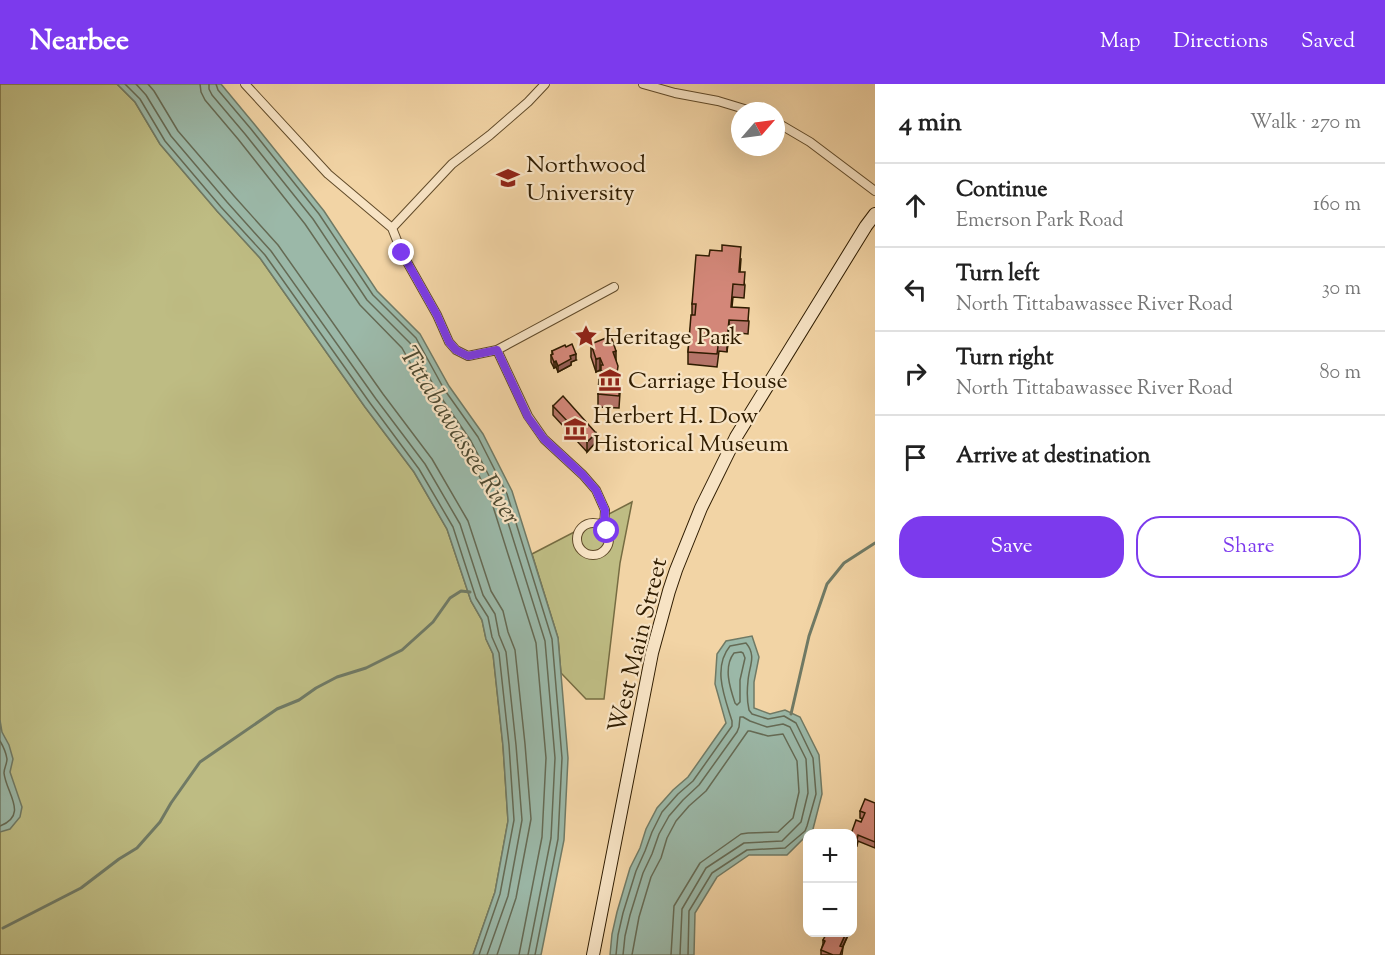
<!DOCTYPE html>
<meta charset="utf-8">
<style>
body{margin:0;font-family:"Sorts Mill Goudy",serif;background:#f2f2f2;color:#222}
.controls{position:absolute;right:18px;bottom:18px;display:grid;overflow:hidden;border-radius:12px;box-shadow:0 6px 24px #0002}
.controls button{width:54px;height:54px;display:grid;place-items:center;padding:0;border:0;border-bottom:2px solid #e0e0e0;background:#fff;color:#222;font:30px sans-serif}
.compass{position:absolute;left:731px;top:18px;width:54px;height:54px;border-radius:50%;background:#fff;box-shadow:0 6px 24px #0002;rotate:62deg}
.stop{position:absolute;width:18px;height:18px;margin:-14px;border:4px solid #7c3aed;border-radius:50%;background:#fff}
.stop.end{background:#7c3aed;border-color:#fff;box-shadow:0 2px 6px #0008}
.list{margin:0;padding:0;list-style:none}
h2{display:flex;justify-content:space-between;align-items:center;height:78px;margin:0;padding:0 24px;font-size:26px}
h2 small{font-size:20px;font-weight:400;color:#767676}
.list li{display:grid;grid-template-columns:39px 1fr auto;gap:18px;align-items:center;box-sizing:border-box;height:84px;padding:0 24px;border-top:2px solid #e0e0e0}
.list b{display:block;font-size:22px;white-space:nowrap}
.list p{margin:0;font-size:20px;white-space:nowrap;color:#767676}
.list em{font-size:20px;font-style:normal;color:#767676}
.actions{display:flex;gap:12px;padding:18px 24px}
.actions a{flex:1;padding:14px 0;border:2px solid #7c3aed;border-radius:24px;text-align:center;font-size:21px;color:#7c3aed}
.actions .main{background:#7c3aed;color:#fff}
.icon{flex:none;width:33px;height:33px;fill:none;stroke:currentColor;stroke-width:2;stroke-linecap:round;stroke-linejoin:round}
.map{position:relative;flex:none;width:875px;height:871px;overflow:hidden}
header{display:flex;align-items:center;gap:36px;box-sizing:border-box;height:84px;padding:0 30px;background:#7c3aed;color:#fff}
header strong{font-size:28px}
nav{display:flex;gap:33px;margin-inline-start:auto;font-size:21px}
main{display:flex}
aside{flex:1;background:#fff}
.map>svg:first-child{display:block}
</style>
<header>
<strong>Nearbee</strong>
<nav><a>Map</a><a>Directions</a><a>Saved</a></nav>
</header>
<main>
<div class="map">
<svg width="875" height="871" viewBox="0 0 875 871">
<rect width="100%" height="100%" fill="#f2d4a5"/>
<filter id="stains"><feTurbulence type="fractalNoise" baseFrequency=".00333" numOctaves="4"/><feColorMatrix values="0 0 0 0 .2 0 0 0 0 .09 0 0 0 0 .02 0 0 0 .5 -.17"/></filter>
<radialGradient id="worn" r=".72"><stop offset=".6" stop-color="#630" stop-opacity="0"/><stop offset="1" stop-color="#630" stop-opacity=".3"/></radialGradient>
<path fill="#bebc83" stroke="#766c42" stroke-width="1.5" d="M0 0H117L135 18 160 60 217 127 260 174 365 323 414 388 447 445 471 517 482 536 486 555 493 570 503 662 508 737 495 808 473 871H0Z
M632 418 620 479 604 615H586L561 589 558 554 532 470Z"/>
<path fill="#9bb8a8" stroke="#707a65" stroke-width="1.5" d="M117 0H221L255 41 324 127 377 207 420 250 449 302 483 350 512 407 558 554 568 674 564 756 541 871H473L495 808 508 737 503 662 493 570 486 555 482 536 471 517 447 445 414 388 365 323 260 174 217 127 160 60 135 18Z
M752 552 759 573 754 598V624L770 630 785 626 800 633 819 671 822 710 813 745 787 771H749L717 793 695 829 694 871H610L612 850 617 828 630 784 640 764 646 745 657 724 673 706 688 693 726 639 715 600 717 570 726 557Z
M0 636 2 648 9 661 13 675 10 688 22 723 20 733 10 745 0 748Z"/>
<g fill="none" stroke-linecap="round" stroke-linejoin="round">
<path stroke="#656a54" stroke-width="1.5" d="M125 0 140 15 165 57 221 123 265 171 370 319 419 385 453 443 476 514 488 533 492 553 499 569 509 661 514 736 500 810 479 871
M136 0 146 11 171 52 227 118 271 167 376 315 425 380 460 440 483 511 495 530 499 551 506 568 516 661 522 736 508 812 487 871
M148 0 154 7 178 47 234 112 278 161 383 310 432 375 468 437 491 507 503 527 508 548 515 566 525 660 531 735 516 814 497 871
M200 0 201 8 205 16 238 55 305 140 360 221 402 264 430 314 464 361 491 416 536 559 546 674 542 753 519 871
M209 0V5L212 11 245 50 313 135 367 216 410 259 438 309 471 357 500 413 545 557 555 674 551 754 528 871
M216 0 218 6 251 45 319 130 373 211 416 254 444 305 478 353 507 410 552 555 562 674 558 755 535 871
M741 568 743 569 745 574 740 596V618L737 621 735 619C730 604 723 583 734 569Z
M0 657C3 662 6 669 7 675 7 680 4 684 4 689 6 709 29 731 0 742
M616 871 618 851 623 829 636 787 645 767 652 748 662 728 678 710 693 697 732 642V637C725 614 712 584 730 562L746 559C757 572 749 582 748 597 747 606 747 617 749 626L752 630 768 635 784 632 796 639 813 674 816 710 807 742 805 747 785 764 747 766 712 789 689 827 688 871
M623 871 625 852 630 831 643 789 652 770 659 750 669 732 683 716 699 701 737 648 739 643 740 633H743L750 637 767 643 783 640 790 643 806 675 808 709 801 738 782 757 744 759 706 784 682 825 680 871
M632 871 639 833 651 793 661 774 667 754 676 737 689 722 706 707 748 647H750L768 652 783 650 797 677 799 708 793 734 778 748 748 749 741 750 700 779 674 822 671 871"/>
<path stroke="#707a65" stroke-width="3" d="M791 630 809 552 827 500 844 479 875 459
M3 844 81 804 119 775 137 764 160 738 171 719 200 678 277 625 299 616 316 604 337 593 366 584 402 566 433 538 450 514 461 507 470 508"/>
<g stroke="#604a29" stroke-width="10">
<path id="street" d="M245 0 328 90 392 144 402 169 437 231 449 258 456 266 468 272 497 266 614 203
M643 0 675 9 718 17 751 27
M776 38 810 58 875 107
M392 144 452 80 490 51 528 18 545 0
M497 266 528 332 544 355 583 391 596 406 605 426 604 443
M577 455a16 16 0 1 1 32 0a16 16 0 1 1-32 0Z"/>
</g>
<g stroke="#2f1c00" stroke-width="14">
<path id="secondary" d="M593 871 652 569 669 507 676 486 701 424 736 353 866 142 875 130"/>
</g>
<use href="#street" stroke="#f7e3c4" stroke-width="8"/>
<use href="#secondary" stroke="#f7e3c4" stroke-width="12"/>
</g>
<path fill="#b57468" stroke="#2f1c00" stroke-width="1.5" d="M709 172 741 175 740 188 745 201 744 214 733 213 732 223 749 237 748 250 729 248 727 268 719 267 717 283 688 280V268L692 231V220Z
M591 260 616 277 620 309 619 324 598 323V310L601 294V290L600 286 596 288 591 273Z
M552 267 576 276 571 278V281L558 288 556 283 554 284 551 278V271H552Z
M553 322 596 358 587 368 553 331Z
M875 719V764L858 757 857 762 852 760V750L861 738 863 735 860 734V727Z
M849 849 843 863 842 871H821V866L823 860V856Z"/>
<path fill="#945e55" stroke="#2f1c00" stroke-width="1.5" d="M729 236V248L727 268V256Z
M616 267V279L613 268Z
M576 270V276L571 278V281L558 288V282L570 272Z
M600 274V286L596 288V275Z
M556 277V283L554 284V278Z
M596 349V358L587 368V358Z
M846 849H849L840 868V862Z"/>
<path fill="#d38779" stroke="#2f1c00" stroke-width="1.5" d="M722 161 741 163 739 188H745L744 201 733 200 731 223 749 224 748 237 729 236 727 256 719 255 717 270 688 268 691 231H695L696 220H692L696 171 709 172 710 166 722 167Z
M611 252 616 267 613 268 618 282 616 296 620 297 619 312 598 310 599 294H603V287H601V281H603L600 274 596 275 591 260Z
M572 260 576 270 570 272 571 275 558 282 556 277 554 278 551 271 553 270 552 267 565 261 566 263Z
M563 312 596 349 587 358 553 322Z
M865 715 875 719V758L858 751 857 756 852 754V750H851L856 736 861 738 865 729 860 727Z
M827 849H846L840 862 843 863 840 871H833L821 866 825 857 823 856Z"/>
<g fill="none" stroke-linecap="round" stroke-linejoin="round">
<path stroke="#7c3aed" stroke-width="8" d="M402 169 437 231 449 258 456 266 468 272 497 266 528 333 544 355 583 391 596 406 605 426 604 443 607 447"/>
</g>
<defs>
<g id="university-bare" transform="scale(1.8)"><path d="M0-5L7-2L0 1L-7-2ZM-4 1L0 2.5L4 1V4Q0 6-4 4Z" fill="#8f2418" stroke="#f7e3c4" stroke-width="2.5" paint-order="stroke"/></g>
<g id="sight-bare" transform="scale(1.8)"><path d="M0-6L1.8-2.2L6-1.7L2.9 1.2L3.7 5.4L0 3.3L-3.7 5.4L-2.9 1.2L-6-1.7L-1.8-2.2Z" fill="#8f2418" stroke="#f7e3c4" stroke-width="2.5" paint-order="stroke"/></g>
<g id="museum-bare" transform="scale(1.8)"><path d="M0-6L6-3V-2H-6V-3ZM-5-1h2V3h-2ZM-1-1h2V3h-2ZM3-1h2V3H3ZM-6 4H6V6H-6Z" fill="#8f2418" stroke="#f7e3c4" stroke-width="2.5" paint-order="stroke"/></g>
</defs>
<g fill-rule="evenodd">
<use href="#university-bare" x="508" y="94"/>
<use href="#sight-bare" x="586" y="252"/>
<use href="#museum-bare" x="610" y="296"/>
<use href="#museum-bare" x="575" y="345"/>
</g>
<g text-anchor="middle" stroke-width="4.5" stroke-linejoin="round" paint-order="stroke">
<g font-size="24" fill="#2f1c00" stroke="#f7e3c4" text-anchor="start">
<text x="526" y="88">Northwood<tspan x="526" dy="28">University</tspan></text>
<text x="604" y="260">Heritage Park</text>
<text x="628" y="304">Carriage House</text>
<text x="593" y="339">Herbert H. Dow<tspan x="593" dy="28">Historical Museum</tspan></text>
</g>
<g font-size="24" fill="#2f1c00" stroke="#f7e3c4">
<text transform="translate(637 561) rotate(-76)" y="8">West Main Street</text>
</g>
<g font-size="26" font-style="italic" fill="#4f4b32" stroke="#f7e3c4">
<text transform="translate(461 351) rotate(58)" y="9">Tittabawassee River</text>
</g>
</g>
<rect width="100%" height="100%" filter="url(#stains)"/>
<rect width="100%" height="100%" fill="url(#worn)"/>
</svg>
<div class="controls">
<button>+</button>
<button>−</button>
</div>
<svg class="compass" viewBox="-18 -18 36 36"><path d="M0-13l5 13h-10z" fill="#e53935"/><path d="M0 13l5-13h-10z" fill="#767676"/></svg>
<div class="stop" style="left:607px;top:447px"></div>
<div class="stop end" style="left:402px;top:169px"></div>
</div>
<aside>
<h2>4 min<small>Walk · 270 m</small></h2>
<ul class="list">
<li><svg class="icon" aria-label="ahead" viewBox="0 0 24 24"><path d="M12 20V5M6 11l6-6 6 6"/></svg><div><b>Continue</b><p>Emerson Park Road</p></div><em>160 m</em></li>
<li><svg class="icon" aria-label="left" viewBox="0 0 24 24"><path d="M17 20v-9H6M10 6l-5 5 5 5"/></svg><div><b>Turn left</b><p>North Tittabawassee River Road</p></div><em>30 m</em></li>
<li><svg class="icon" aria-label="right" viewBox="0 0 24 24"><path d="M7 20v-9h11M14 6l5 5-5 5"/></svg><div><b>Turn right</b><p>North Tittabawassee River Road</p></div><em>80 m</em></li>
<li><svg class="icon" aria-label="arrive" viewBox="0 0 24 24"><path d="M6 21V4h12l-3 4 3 4H6"/></svg><div><b>Arrive at destination</b></div></li>
</ul>
<div class="actions"><a class="main">Save</a><a>Share</a></div>
</aside>
</main>
